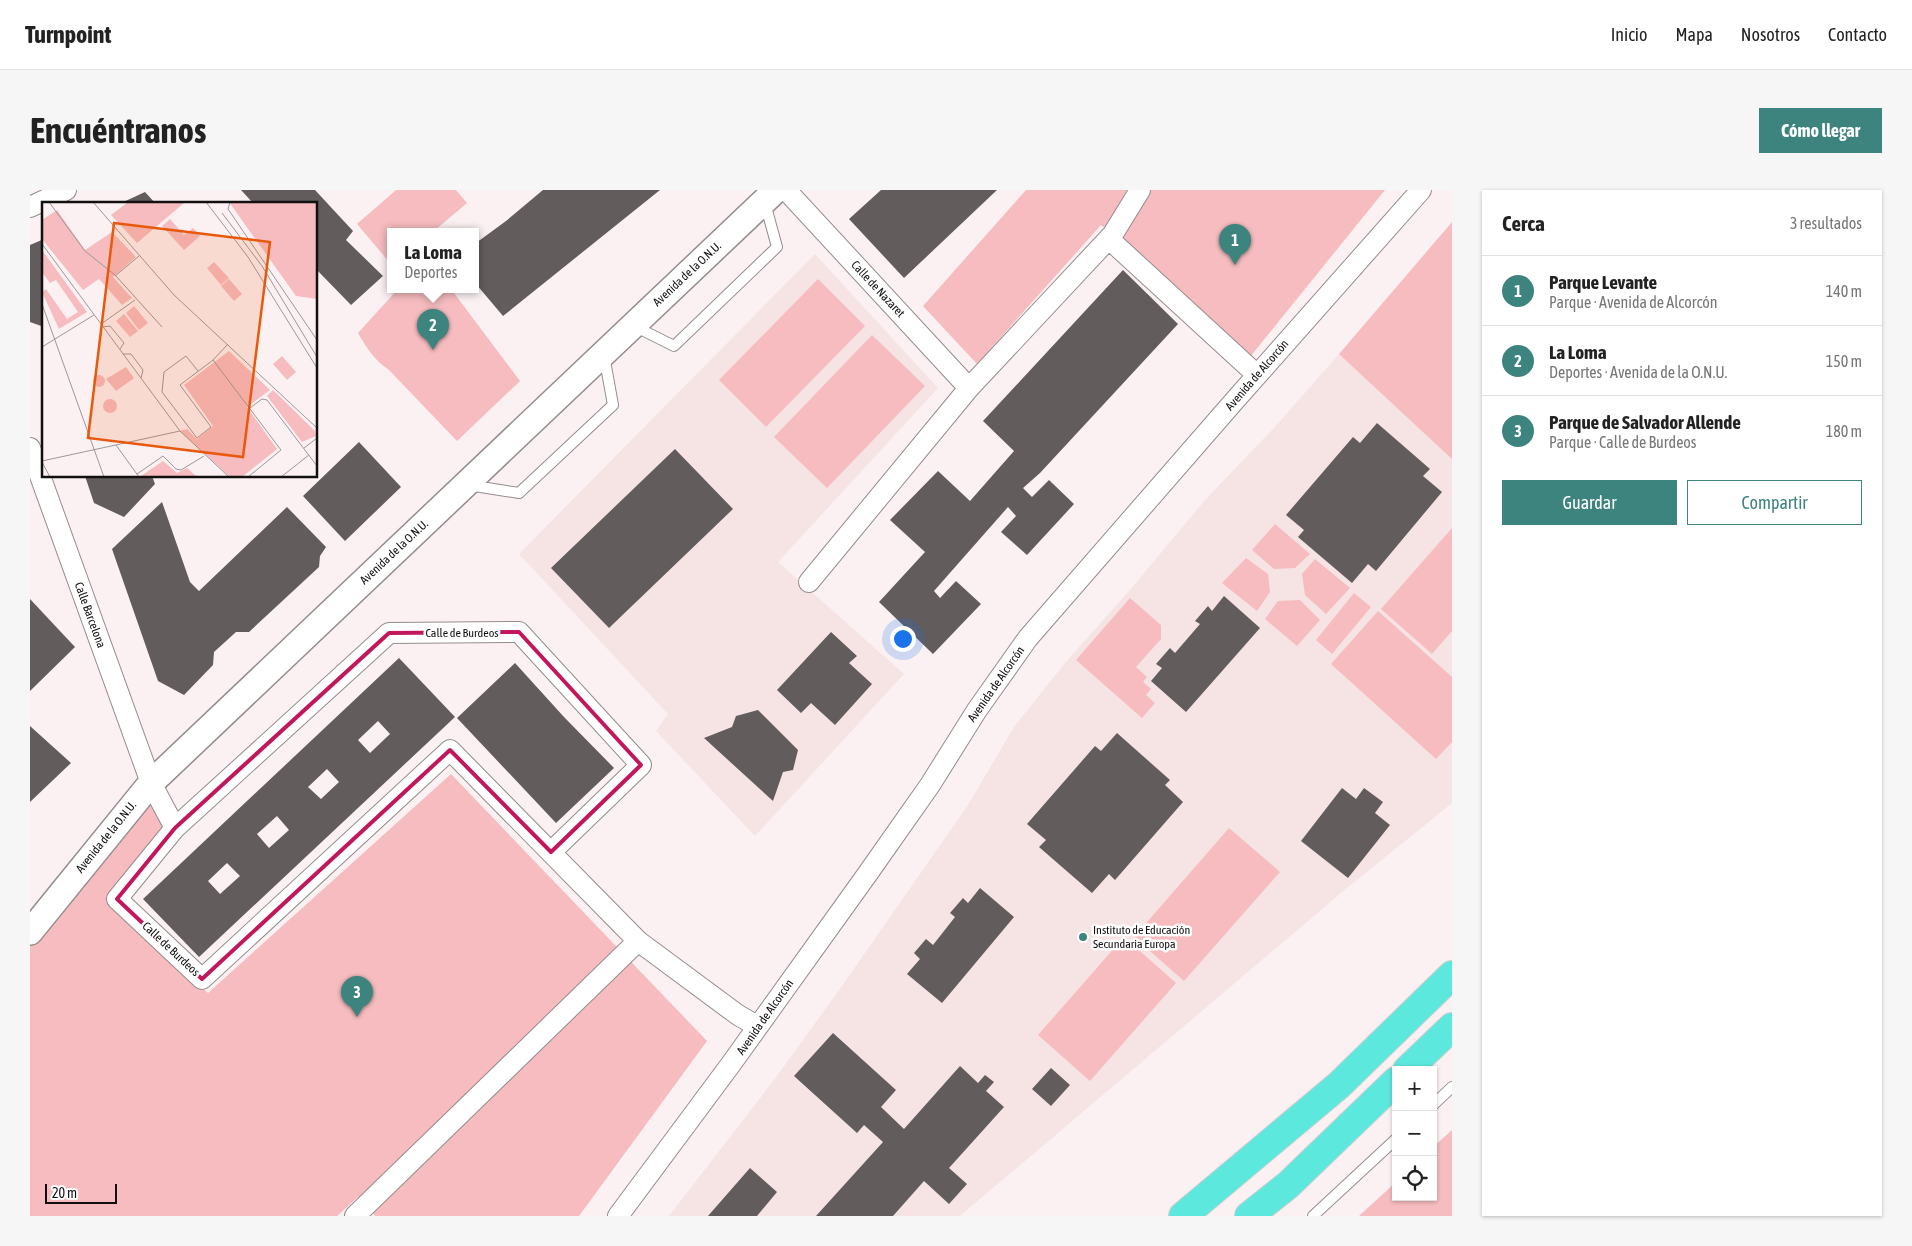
<!DOCTYPE html>
<html lang="es">
<meta charset="utf-8">
<style>
body{margin:0;font-family:"Asap Condensed",sans-serif;background:#f6f6f6;color:#222}
.controls{position:absolute;right:15px;bottom:15px;display:grid;overflow:hidden;border-radius:0px;box-shadow:0 1px 4px #0004}
.controls button{width:45px;height:45px;display:grid;place-items:center;padding:0;border:0;border-bottom:1px solid #e0e0e0;background:#fff;color:#222;font:25px sans-serif}
.scale{position:absolute;left:15px;bottom:12px;width:72px;box-sizing:border-box;padding-left:5px;border:2px solid #120f0f;border-top:0;font-size:14px;line-height:18px;white-space:nowrap;color:#120f0f;-webkit-text-stroke:4px #fff;paint-order:stroke}
.you{position:absolute;left:872px;top:448px;width:18px;height:18px;margin:-12px;border:4px solid #fff;border-radius:50%;background:#1a73e8;box-shadow:0 0 0 8px #1a73e833}
.badge{display:grid;place-items:center;width:32px;height:32px;border-radius:50%;background:#3d847e;color:#fff;font-size:16px;font-weight:700}
.pin{position:absolute;translate:-50% -41px;filter:drop-shadow(0 1px 2px #0008)}
.pin::after{content:'';position:absolute;top:26px;width:18px;height:15px;background:inherit;clip-path:polygon(0 0,100% 0,50% 100%)}
.popup{position:absolute;left:357px;top:38px;width:92px;height:65px;box-sizing:border-box;display:grid;place-content:center;border-radius:0px;background:#fff;filter:drop-shadow(0 1px 4px #0005);font-size:16px;white-space:nowrap;color:#767676}
.popup b{font-size:19px;color:#222}
.popup::after{content:'';position:absolute;left:50%;top:100%;margin-left:-10px;border:10px solid transparent;border-top-color:#fff}
.list{margin:0;padding:0;list-style:none}
h2{display:flex;justify-content:space-between;align-items:center;height:65px;margin:0;padding:0 20px;font-size:21px}
h2 small{font-size:16px;font-weight:400;color:#767676}
.list li{display:grid;grid-template-columns:32px 1fr auto;gap:15px;align-items:center;box-sizing:border-box;height:70px;padding:0 20px;border-top:1px solid #e0e0e0}
.list b{display:block;font-size:19px;white-space:nowrap}
.list p{margin:0;font-size:16px;white-space:nowrap;color:#767676}
.list em{font-size:16px;font-style:normal;color:#767676}
.actions{display:flex;gap:10px;padding:15px 20px}
.actions a{flex:1;padding:11px 0;border:1px solid #3d847e;border-radius:0px;text-align:center;font-size:18px;color:#3d847e}
.actions .main{background:#3d847e;color:#fff}
.icon{flex:none;width:28px;height:28px;fill:none;stroke:currentColor;stroke-width:2;stroke-linecap:round;stroke-linejoin:round}
.map{position:relative;flex:none;width:1422px;height:1026px;overflow:hidden;border-radius:0px}
header{display:flex;align-items:center;gap:30px;box-sizing:border-box;height:70px;padding:0 25px;background:#fff;border-bottom:1px solid #e0e0e0}
header strong{font-size:24px}
nav{display:flex;gap:28px;margin-inline-start:auto;font-size:18px}
.intro{display:flex;align-items:center;justify-content:space-between;box-sizing:border-box;height:120px;padding:0 30px}
h1{margin:0;font-size:35px}
.button{padding:12px 22px;border-radius:0px;background:#3d847e;color:#fff;font-size:18px;font-weight:700}
main{display:flex;gap:30px;padding:0 30px}
aside{flex:1;background:#fff;border-radius:0px;box-shadow:0 1px 4px #0004}
.map>svg:first-child{display:block}
</style>
<header>
<strong>Turnpoint</strong>
<nav><a>Inicio</a><a>Mapa</a><a>Nosotros</a><a>Contacto</a></nav>
</header>
<div class="intro"><h1>Encuéntranos</h1><a class="button">Cómo llegar</a></div>
<main>
<div class="map">
<svg width="1422" height="1026" viewBox="0 0 1422 1026">
<rect width="100%" height="100%" fill="#fbf1f2"/>
<path fill="#f6e3e4" d="M785 64 908 198 748 372 874 484 725 646 626 541 638 524 489 364Z
M1309 164 1422 263V613L1317 698 930 1026H639L744 890 812 796 938 615 984 537 1035 473 1099 401 1175 310 1244 238Z"/>
<path fill="#f6bcbf" d="M366 0H426L437 13 404 41H360V73L327 34Z
M996 0H1355L1220 167 1071 35 947 174 893 116Z
M1422 32V269L1309 164Z
M788 89 835 136 736 237 689 190Z
M368 99H421L490 191 427 251 358 179C345 171 336 157 328 143Z
M842 145 895 196 797 298 744 247Z
M1245 334 1280 364 1265 378 1244 379 1222 360Z
M1422 338V441L1402 464 1351 419Z
M1216 368 1238 384 1240 402 1227 421 1192 393Z
M1285 369 1320 398 1296 424 1275 405 1272 384Z
M1324 403 1341 417 1302 464 1286 450Z
M1100 408 1131 435V449L1106 477 1117 487 1113 492 1121 499 1116 505 1125 513 1112 528 1046 470Z
M1270 410 1290 430 1267 456 1235 429 1248 411Z
M1348 421 1422 487V552L1406 569 1301 474Z
M421 584 677 851 549 1026H345L328 1007 307 1026H0V747L121 593 136 638 79 710 178 803Z
M1199 638 1250 682 1154 791 1104 747Z
M1094 747 1146 793 1060 891 1008 845Z
M1422 940V1026H1329L1366 992V1007H1403V957Z"/>
<path fill="#635c5c" fill-rule="evenodd" d="M211 0H285L323 41 316 50 353 86 321 115 286 79V14H224Z
M513 0H630L473 126 446 94V53L476 31Z
M851 0H967L874 88 819 29Z
M115 2 126 14H89Z
M14 49V137L0 132V55Z
M1093 80 1148 134 1010 283 993 298 1002 307 1019 290 1044 314 997 365 971 342 986 326 978 317 904 401 910 408 926 391 951 414 903 464 849 412 895 362 860 330 908 281 940 311 984 261 953 231Z
M1347 233 1400 279 1393 286 1412 302 1346 381 1338 374 1322 393 1268 347 1274 340 1256 325 1323 247 1330 253Z
M329 252 371 297 315 351 273 306Z
M645 259 703 319 579 438 521 378Z
M55 286H122L125 294 94 327 64 313Z
M132 312 160 392 169 401 257 317 296 357 290 366 289 377 219 442H206L184 462 183 475 154 505 128 491 82 359Z
M1194 406 1230 438 1156 522 1121 491 1132 478 1126 474 1140 458 1145 463 1170 434 1165 431 1178 416 1182 421Z
M0 409 45 457 0 501Z
M801 442 827 466 819 473 842 494 805 535 781 513 771 523 747 500Z
M369 468 425 527 169 767 113 709ZM348 531 360 544 340 563 328 550ZM297 579 309 592 291 609 278 597ZM247 626 259 640 239 658 227 644ZM197 673 210 686 190 704 178 691Z
M485 473 534 527 584 578 526 633 427 528Z
M728 520 768 560 763 580 753 582 743 611 674 548 702 537 706 526Z
M0 536 41 573 0 612Z
M1087 543 1140 590 1135 595 1153 612 1085 690 1079 684 1062 703 1009 657 1016 650 997 634 1065 556 1071 561Z
M1312 598 1326 609 1334 598 1353 612 1345 623 1360 635 1318 688 1271 651Z
M950 698 984 727 912 813 877 784 890 769 884 763 896 749 903 755 925 727 920 723 933 708 938 713Z
M803 843 866 900 851 917 874 939 930 876 948 893 955 885 964 892 956 901 974 917 919 978 937 994 919 1014 894 991 863 1026H786L853 952 834 935 827 943 764 886Z
M1021 878 1040 895 1021 916 1002 899Z
M720 978 747 1002 727 1026H678Z"/>
<g fill="none" stroke-linecap="round" stroke-linejoin="round">
<g stroke="#958c8c" stroke-width="12">
<path id="service" d="M604 136 644 156 747 57 735 13
M438 295 489 303 583 215 574 165
M1403 915 1422 897
M1283 1026 1366 949"/>
</g>
<g stroke="#958c8c" stroke-width="22">
<path id="minor" d="M756 0 939 198
M0 17 36 0
M1079 49 1227 185
M0 258 121 593 145 638
M779 392 939 198 1083 44 1110 0
M608 751 708 825 727 836
M325 1026 608 751 420 560 172 789 87 709 145 638 359 443 489 442 611 575 521 662
M588 1026 701 874 836 686 900 595 947 520 998 448 1206 209 1391 0"/>
</g>
<g stroke="#958c8c" stroke-width="28">
<path id="tertiary" d="M0 742 121 593 746 0"/>
</g>
<g stroke="#d0cfcf" stroke-width="30">
<path id="motorway" d="M1377 880 1422 837
M1153 1026 1309 895 1422 785
M1219 1026 1258 995 1366 891"/>
</g>
<use href="#service" stroke="#fff" stroke-width="10"/>
<use href="#minor" stroke="#fff" stroke-width="20"/>
<use href="#tertiary" stroke="#fff" stroke-width="25"/>
<use href="#motorway" stroke="#5de8de" stroke-width="28"/>
</g>
<path fill="none" stroke="#c2185b" stroke-width="4" stroke-linejoin="round" d="M489 442 611 575 521 662 420 560 172 789 87 709 145 638 359 443Z"/>
<circle fill="#3d847e" stroke="#fff" stroke-width="2" cx="1053" cy="747" r="5"/>
<g text-anchor="middle" stroke-width="5" stroke-linejoin="round" paint-order="stroke">
<g font-size="12" fill="#120f0f" stroke="#fff">
<text transform="translate(657 84) rotate(-43)" y="4">Avenida de la O.N.U.</text>
<text transform="translate(848 99) rotate(47)" y="4">Calle de Nazaret</text>
<text transform="translate(1227 185) rotate(-49)" y="4">Avenida de Alcorcón</text>
<text transform="translate(364 362) rotate(-43)" y="4">Avenida de la O.N.U.</text>
<text transform="translate(60 425) rotate(70)" y="4">Calle Barcelona</text>
<text x="432" y="447">Calle de Burdeos</text>
<text transform="translate(966 494) rotate(-55)" y="4">Avenida de Alcorcón</text>
<text transform="translate(76 647) rotate(-51)" y="4">Avenida de la O.N.U.</text>
<text transform="translate(141 759) rotate(43)" y="4">Calle de Burdeos</text>
<text transform="translate(735 827) rotate(-55)" y="4">Avenida de Alcorcón</text>
</g>
<g font-size="12" fill="#120f0f" stroke="#fff" text-anchor="start">
<text x="1063" y="744">Instituto de Educación<tspan x="1063" dy="14">Secundaria Europa</tspan></text>
</g>
</g>
<g transform="translate(12 12)">
<rect width="275" height="275" fill="#fbf1f2"/>
<path d="M86 0H141L142 1 95 41 69 13ZM187 0H275V97L254 94ZM15 8 43 48 70 30 94 55 71 75 90 96 80 103 57 77 41 88 0 37V18ZM128 17 142 33 151 26 158 34 142 48 120 24ZM0 48 45 110 17 127 0 90 4 87 25 117 36 110 14 78 8 81 0 70ZM172 60 187 76 179 83 165 66ZM187 77 200 92 192 99 179 84ZM92 104 106 121 97 128 84 111ZM82 112 96 129 88 135 74 119ZM187 149 228 188 205 205 235 247 200 275H188L138 229 145 227 155 237 171 224 142 183ZM240 154 254 170 245 178 231 162ZM84 165 92 176 74 189 64 177ZM51 179a6 6 0 1 1 12 0a6 6 0 1 1-12 0ZM231 188 273 229 274 234 260 240 225 194ZM61 204a7 7 0 1 1 14 0a7 7 0 1 1-14 0ZM121 259 135 271 145 266 155 275 99 274Z" fill="#f6bcbf"/>
<path fill="none" stroke="#9e9797" stroke-width="1" d="M7 0 43 49 73 73 120 125M51 0 132 93 275 226M164 0 206 55 275 166M188 0 186 7 275 138M180 11 220 64 275 155M0 42 138 229 187 275M73 74 97 54M0 102 62 275M59 122 93 98M61 125 68 124 82 141 78 147M0 145 52 113M81 152H89L101 168 99 176M171 158 186 142M156 169 144 154 122 170 120 190 155 236 169 225 138 183 171 158 239 248 206 275M208 206 220 197 225 198 275 264M74 243 97 275M262 246 275 236M0 259 138 229M0 260 8 275M95 272 121 254 134 267 139 268 162 254M239 275 267 253"/>
<path fill="#e8590c" fill-opacity="0.15" stroke="#e8590c" stroke-width="2.5" d="M72 21 228 40 201 255 46 236Z"/>
<rect width="275" height="275" fill="none" stroke="#120f0f" stroke-width="2.5"/>
</g>
</svg>
<div class="controls">
<button>+</button>
<button>−</button>
<button><svg class="icon" aria-label="locate" viewBox="0 0 24 24"><circle cx="12" cy="12" r="6"/><path d="M12 2v4M12 18v4M2 12h4M18 12h4"/></svg></button>
</div>
<div class="scale">20 m</div>
<div class="you"></div>
<div class="pin badge" style="left:1205px;top:75px">1</div>
<div class="pin badge" style="left:403px;top:160px">2</div>
<div class="popup"><b>La Loma</b>Deportes</div>
<div class="pin badge" style="left:327px;top:827px">3</div>
</div>
<aside>
<h2>Cerca<small>3 resultados</small></h2>
<ul class="list">
<li><span class="badge">1</span><div><b>Parque Levante</b><p>Parque · Avenida de Alcorcón</p></div><em>140 m</em></li>
<li><span class="badge">2</span><div><b>La Loma</b><p>Deportes · Avenida de la O.N.U.</p></div><em>150 m</em></li>
<li><span class="badge">3</span><div><b>Parque de Salvador Allende</b><p>Parque · Calle de Burdeos</p></div><em>180 m</em></li>
</ul>
<div class="actions"><a class="main">Guardar</a><a>Compartir</a></div>
</aside>
</main>
